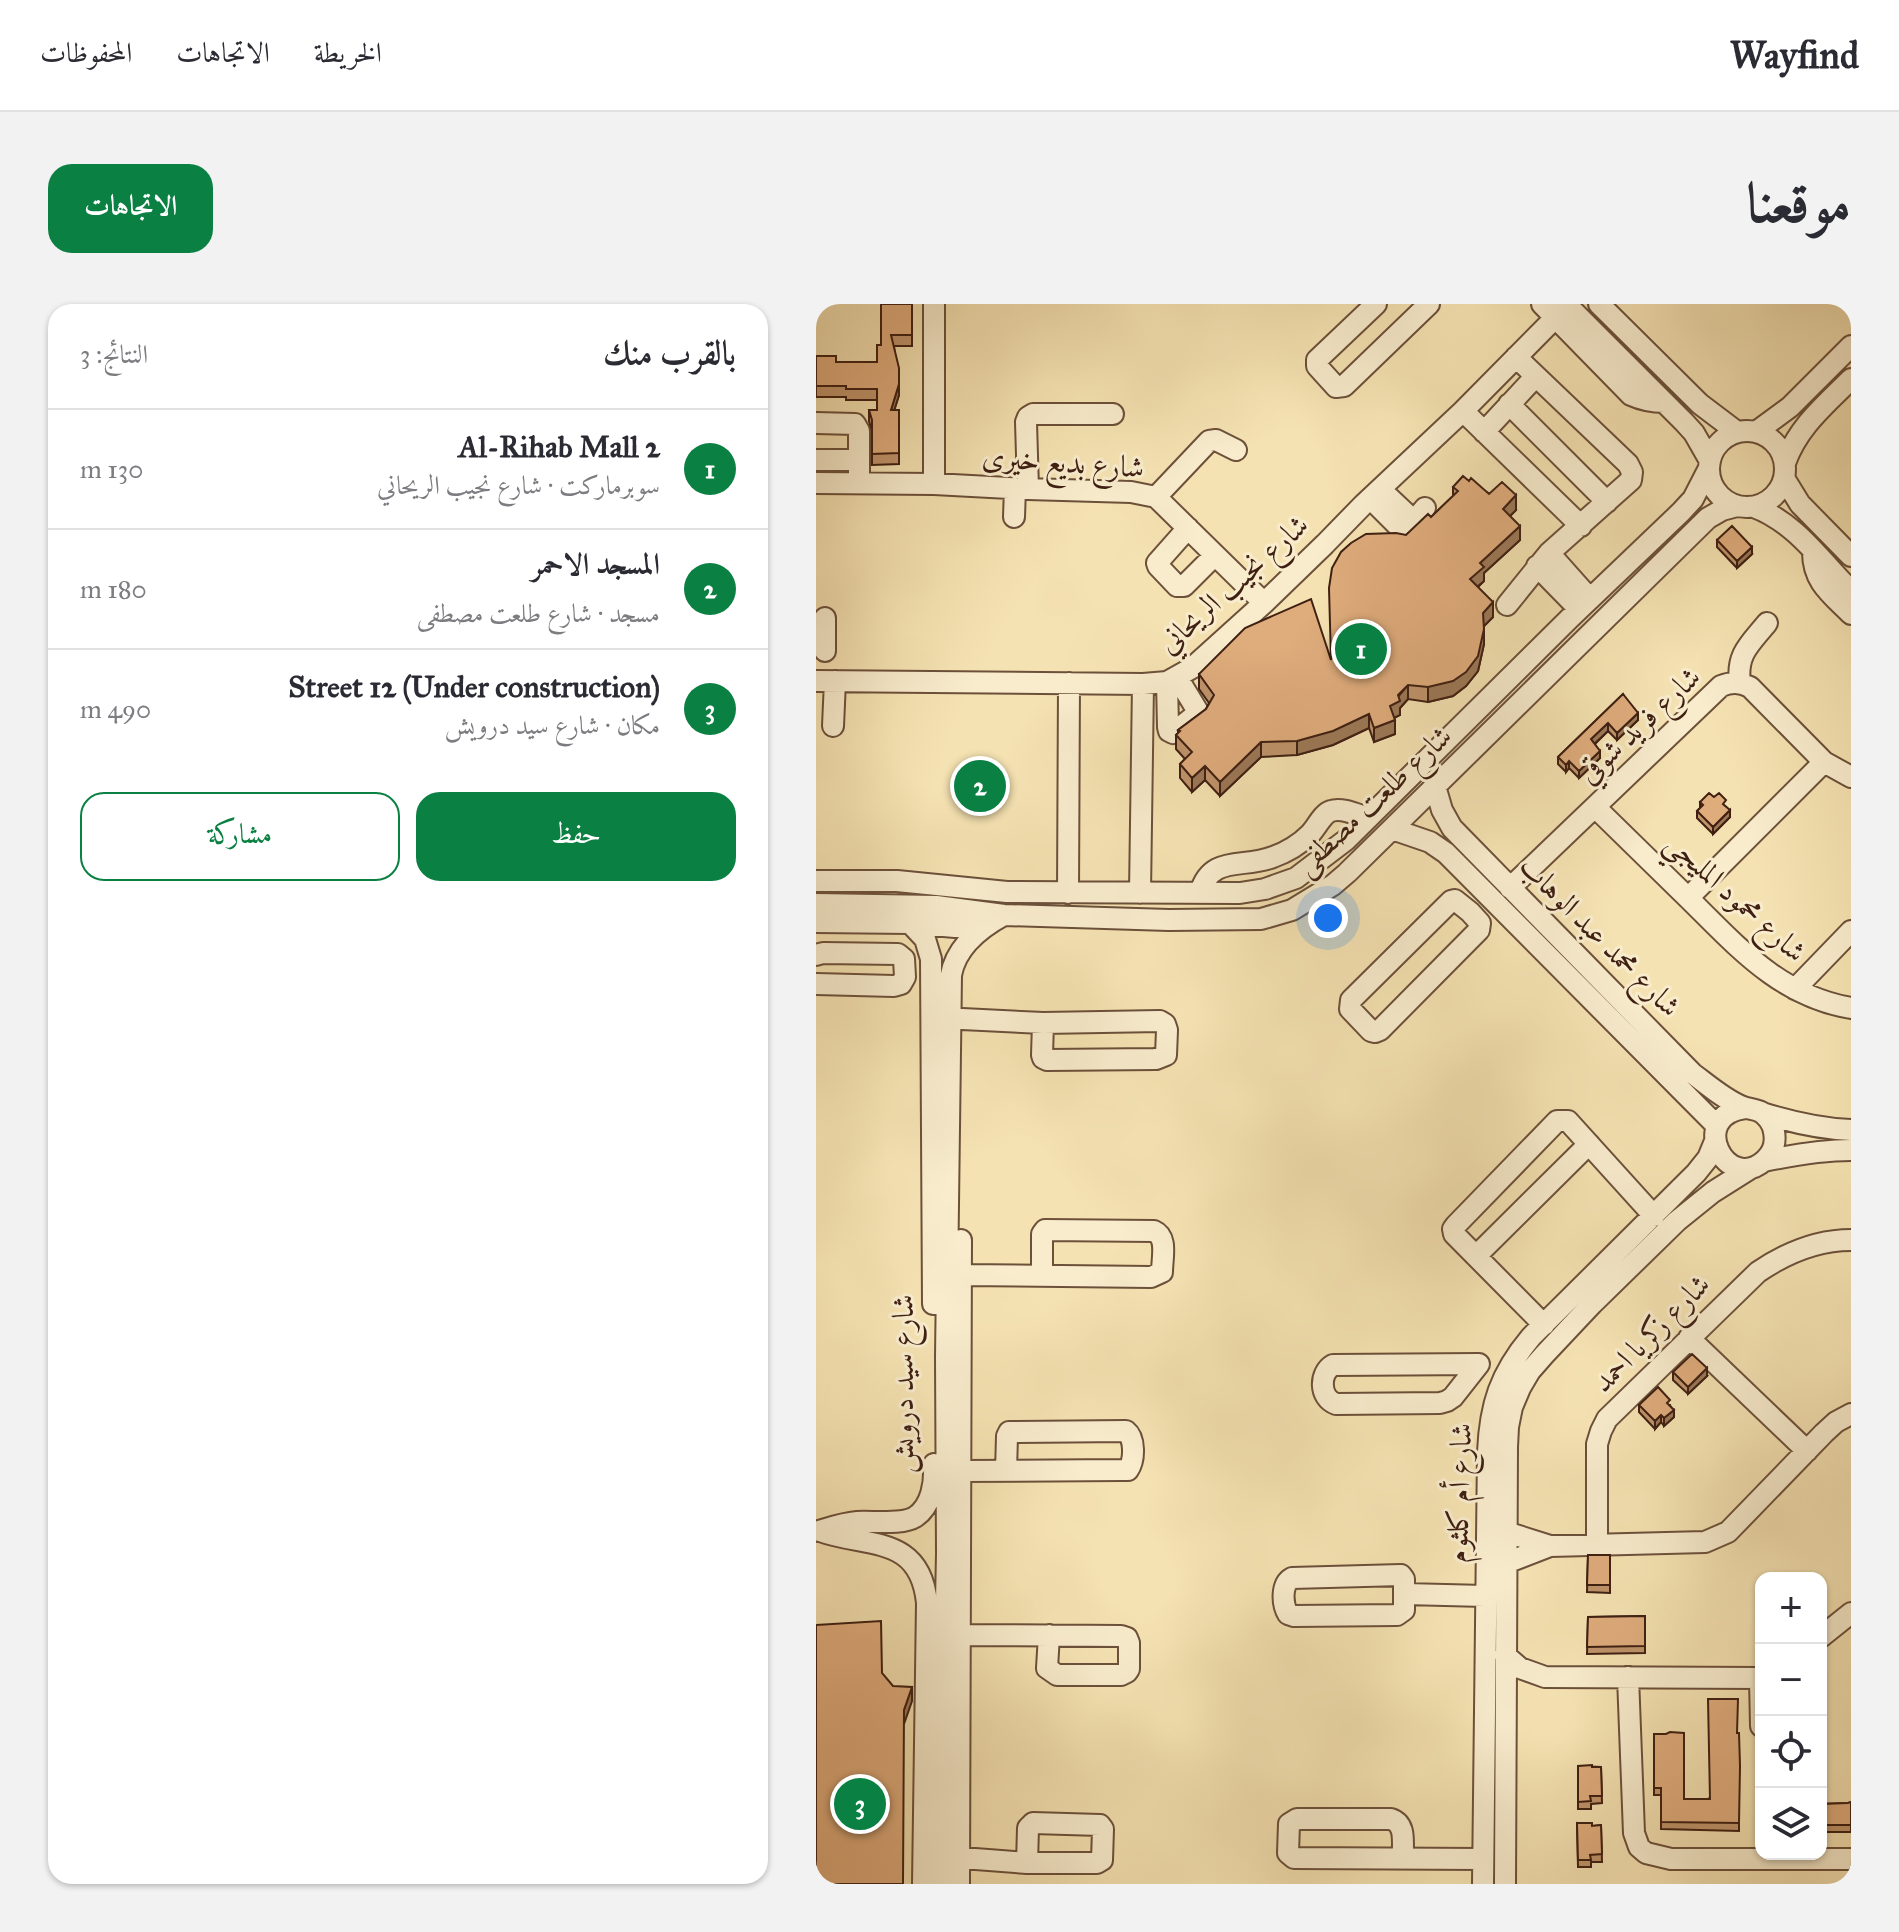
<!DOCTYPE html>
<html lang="ar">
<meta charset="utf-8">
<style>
body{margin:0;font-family:"IM FELL Great Primer",Amiri,serif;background:#f2f2f3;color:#2b2b33;direction:rtl}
.controls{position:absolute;right:24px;bottom:24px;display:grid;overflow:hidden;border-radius:16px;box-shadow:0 2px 6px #0004}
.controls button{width:72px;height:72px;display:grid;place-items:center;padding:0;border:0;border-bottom:2px solid #e1e1e2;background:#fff;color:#2b2b33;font:40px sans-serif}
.you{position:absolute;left:512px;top:614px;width:28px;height:28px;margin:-20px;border:6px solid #fff;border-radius:50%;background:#1a73e8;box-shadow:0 0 0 12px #1a73e833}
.badge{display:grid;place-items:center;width:52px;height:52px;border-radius:50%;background:#0b8043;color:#fff;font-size:26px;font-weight:700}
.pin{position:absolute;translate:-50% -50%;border:4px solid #fff;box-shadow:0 2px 8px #0006}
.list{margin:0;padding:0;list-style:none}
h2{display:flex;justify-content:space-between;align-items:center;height:104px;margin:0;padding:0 32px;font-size:34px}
h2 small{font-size:26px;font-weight:400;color:#7c7c81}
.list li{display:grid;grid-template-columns:52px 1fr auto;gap:24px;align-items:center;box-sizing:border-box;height:120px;padding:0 32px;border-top:2px solid #e1e1e2}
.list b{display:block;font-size:30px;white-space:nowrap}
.list p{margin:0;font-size:26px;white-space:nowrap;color:#7c7c81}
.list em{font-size:26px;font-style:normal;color:#7c7c81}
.actions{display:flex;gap:16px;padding:24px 32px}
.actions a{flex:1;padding:18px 0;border:2px solid #0b8043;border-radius:24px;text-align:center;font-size:28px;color:#0b8043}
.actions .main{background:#0b8043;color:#fff}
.icon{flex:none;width:44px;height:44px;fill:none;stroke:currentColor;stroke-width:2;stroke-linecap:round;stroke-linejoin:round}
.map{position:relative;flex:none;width:1035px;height:1580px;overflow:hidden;direction:ltr;border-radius:24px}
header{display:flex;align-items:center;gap:48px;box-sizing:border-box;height:112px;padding:0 40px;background:#fff;border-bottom:2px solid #e1e1e2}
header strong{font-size:38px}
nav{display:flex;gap:44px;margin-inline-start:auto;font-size:28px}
.intro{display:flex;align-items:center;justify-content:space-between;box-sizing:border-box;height:192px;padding:0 48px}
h1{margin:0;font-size:56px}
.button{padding:20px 36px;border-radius:24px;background:#0b8043;color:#fff;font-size:28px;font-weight:700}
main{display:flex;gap:48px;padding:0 48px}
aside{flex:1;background:#fff;border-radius:24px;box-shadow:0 2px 6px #0004}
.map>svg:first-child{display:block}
</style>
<header>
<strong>Wayfind</strong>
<nav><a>الخريطة</a><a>الاتجاهات</a><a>المحفوظات</a></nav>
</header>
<div class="intro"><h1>موقعنا</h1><a class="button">الاتجاهات</a></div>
<main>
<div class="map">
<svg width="1035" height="1580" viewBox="0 0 1035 1580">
<rect width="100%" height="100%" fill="#f5e2b2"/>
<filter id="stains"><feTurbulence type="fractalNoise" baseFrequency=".0025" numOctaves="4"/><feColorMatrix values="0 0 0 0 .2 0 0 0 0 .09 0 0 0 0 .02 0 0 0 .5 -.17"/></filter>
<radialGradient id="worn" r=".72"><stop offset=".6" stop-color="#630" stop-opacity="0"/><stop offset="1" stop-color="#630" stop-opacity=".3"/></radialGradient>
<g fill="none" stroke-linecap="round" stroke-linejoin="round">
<g stroke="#6c503a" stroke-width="24">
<path id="minor" d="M560 0 501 56V62L520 83 528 82 613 0
M726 0 815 91C826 96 835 98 848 98
M750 0 868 118 878 129 894 157
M783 0 884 100 921 128
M693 100 791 198
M647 107 765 222
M0 119 39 120 43 127V179
M893 165a38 38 0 1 1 76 0a38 38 0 1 1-76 0Z
M668 128 720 72
M940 128 974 103 1035 42
M0 156H43
M969 159C982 123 1008 102 1035 75
M968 174 984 200 1035 252
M0 179 118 180 212 185 315 188 340 193 448 299
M118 180V0
M212 185 210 118 212 113 217 110H297
M564 185 598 217
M340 193 393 137 400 136 420 146
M555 195 583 223 592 224 609 204
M938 203C979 218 1005 257 1035 287
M198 213 199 184
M372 224 341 259 342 262 361 282H368L399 251
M997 248C997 278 1015 290 1035 310
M733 249 774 295
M721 262 763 305
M691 301 733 249 815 176 816 168 812 160 700 53
M9 314V347
M0 377 327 380 351 378 376 364 448 299 509 240 547 201 647 107 739 14
M351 378 352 423 353 427 357 429 382 409 381 406 361 373
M924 379C920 350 934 340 951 319
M17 422 19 377
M619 482 626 506 636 524 876 769C892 781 909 796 927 803 933 805 939 805 945 808 952 813 957 820 958 828 960 838 957 849 949 856 911 891 870 812 929 804
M779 503C810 533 840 563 871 593 920 641 963 692 1035 704
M576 525 614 538 630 549 901 822
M0 577H81L191 588 424 589 449 585 480 574 530 536 754 314 865 208 877 195 893 164
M694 584 905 382C916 378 923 378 934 383L1008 458 1035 473
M252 589 253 379
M324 589 327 380
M384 589C395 550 427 565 457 553 471 548 484 540 494 530 501 523 506 510 515 507 526 503 542 511 552 514
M872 594 1008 458
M639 596 654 608 664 619 663 626 564 726 559 728 555 727 534 705 535 696 635 597Z
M0 600 120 602 188 611 353 616 445 615 476 606 517 581 531 569 892 214 906 206 921 202
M0 618 94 619 139 623 154 621 173 610
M94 619 109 635 115 655 117 1000
M0 651 7 649 82 650 88 655 89 673 85 680 78 682 0 680
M979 685 1035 627
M146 715 227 719 344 717 349 720 351 726 350 751 340 755 231 756 227 754 226 751 227 719
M946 809C975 818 1004 825 1035 826
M948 857C977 851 1005 846 1035 846
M660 952 773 840
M145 971 335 973 346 968C346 954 352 933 338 927L229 926 226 930V971
M728 1021 638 930 637 925 640 921 741 817H752L838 912
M873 1034 991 1147
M663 1060 637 1093 631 1097 624 1099 520 1100C503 1094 503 1069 517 1061Z
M145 1167 306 1166H312C319 1156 319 1134 310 1127L193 1128 191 1132 190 1167
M3 1227C16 1223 28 1219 41 1218 57 1217 86 1221 99 1213 116 1202 119 1178 118 1160
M4 1227C51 1244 104 1230 111 1299L107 1580
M680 1228H690L734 1242 889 1238 912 1228 1008 1129 1020 1118 1035 1110
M781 1241V1140L785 1127 791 1115 942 968C970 949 1000 936 1035 936
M677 1259H690L734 1242
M585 1271 588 1275V1306L581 1311 478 1312 472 1310C466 1300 465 1280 476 1274Z
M589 1290 669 1292
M144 1331 305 1332 311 1334 313 1339V1365L311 1368 305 1371H241L231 1364 233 1331
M1005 1333 1035 1309
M689 1351 704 1364 729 1373 945 1374
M812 1373 818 1529 823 1543 830 1549 855 1555H1035
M944 1374 945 1422
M217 1519 284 1521 287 1525 286 1556 281 1559H211L212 1524Z
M133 1553 211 1559
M587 1554C586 1540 591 1520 575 1515H481L473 1520 472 1549 478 1554 667 1555
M124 1580 131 1250 130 1053 135 671C140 643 164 624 188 611
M143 1580 145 936
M667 1580 672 1148C674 1101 684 1070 715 1033L880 869 892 854 899 837
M689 1580 691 1143 692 1123 696 1103 704 1084 714 1067 728 1051 776 1000 861 917 897 888 935 864"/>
</g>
<use href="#minor" stroke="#f8eccd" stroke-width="20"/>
</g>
<path fill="#c0946b" stroke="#3e1f12" stroke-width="2" d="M96 0V42H78L83 91 78 106H83V160L56 161V127L53 117V106H61V96H30V93H0V52L20 58H61L65 41Z
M653 177 700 206 694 212 704 236 668 269V277L662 283 677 313 667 323 668 340 662 367 650 382 637 392 612 398 592 395 584 404V411L578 414 579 430 558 438 553 424 517 441 481 451 445 453 404 492 389 476 376 488 364 474V460L369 455 360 445V431L362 429V426L390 405 393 399 383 385V370L515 354 590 231 615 213 637 192V183Z
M901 236 936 250 921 264 901 243Z
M807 390 822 416 801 436 792 427 779 440 784 454 763 474 753 464 750 468 742 460V453Z
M884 498 910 503 914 513 897 530 881 514V507L884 504Z
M857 1068 891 1072 872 1090 857 1076Z
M823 1101H854L858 1113 848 1122 845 1118 839 1125 823 1108Z
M772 1251H794V1289L771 1288Z
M829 1312V1349L771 1350 772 1313Z
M921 1429H923V1527L845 1525V1491H838V1430L868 1495H893Z
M762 1462 785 1463 786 1499 775 1500V1505H762Z
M1035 1498V1528H1005V1500L1032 1499Z
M761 1519 776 1522 785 1521 786 1558H775V1563H762Z"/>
<path fill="#9c7857" stroke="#3e1f12" stroke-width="2" d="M83 80V91L75 117V106Z
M700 191V206L687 219V205Z
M704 222V236L668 269V277L654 289V275L664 259Z
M936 243V250L921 264V257Z
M677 298V313L667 323V309Z
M668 325V340L662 367 650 382 637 392 612 398V383Z
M592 381V395L584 404V411L574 416V402Z
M822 409V416L801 436V429Z
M553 410V424L517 441 481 451V437Z
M579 416V430L558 438V424Z
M792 419V427L775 443V435Z
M445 438V453L404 492V478Z
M784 447V454L763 474V467Z
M753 457V464L750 468V461Z
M389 462V476L376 488V474Z
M914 506V513L897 530V523Z
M891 1064V1072L872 1090V1083Z
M858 1106V1113L848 1122V1114Z
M845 1111V1118L839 1125V1117Z
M96 1383V1397L88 1420V1406Z"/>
<path fill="#dfac7c" stroke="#3e1f12" stroke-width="2" d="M65 0H96V31H75L83 64V80L75 106H83V149L56 150V116L53 106H61V85H30V82H0V52H20V58H61V41H65Z
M647 172 653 177 655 174 673 190 686 178 700 191 687 205 704 222 664 259 668 263 654 275 677 298 667 309 668 325 662 352 650 368 637 377 612 383 592 381 582 391 584 397 574 402 579 416 558 424 553 410 517 427 481 437 445 438 404 478 389 462 376 474 364 460 376 448 360 431 364 427 362 426 390 405 398 391 383 370 429 324 495 295 515 356 513 284 516 264 525 248 535 239 550 230 580 229 590 231 612 210 615 213 642 187 637 183Z
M916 222 936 243 921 257 901 236Z
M807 390 822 409 801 429 792 419 775 435 784 447 763 467 753 457 750 461 742 453Z
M893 489 898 493 903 489 910 496 907 500 914 506 897 523 881 507 887 501 884 498Z
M876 1050 891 1064 872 1083 857 1068Z
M842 1083 854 1096 851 1099 858 1106 848 1114 845 1111 839 1117 823 1101Z
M772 1251H794V1281H771Z
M829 1312V1342L771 1343 772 1313Z
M65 1317 66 1369 77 1382 96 1383 88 1406 87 1580H0V1321Z
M892 1395H922L921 1429H923L924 1462 923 1519 845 1518V1484H838V1430H850L854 1428 868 1429V1495H894Z
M776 1461V1463H785L786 1492H774L775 1497 762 1498V1462Z
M1035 1498V1521H1005V1500L1032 1499Z
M761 1519H776V1522L785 1521 786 1550 774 1551 775 1556H762Z"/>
<g text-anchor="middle" stroke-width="6" stroke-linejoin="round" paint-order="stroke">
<g font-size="30" fill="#3e1f12" stroke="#f8eccd">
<text transform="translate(247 158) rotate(4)" y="10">شارع بديع خيرى</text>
<text transform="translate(417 280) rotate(-42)" y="10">شارع نجيب الريحاني</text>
<text transform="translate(823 421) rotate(-43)" y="10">شارع فريد شوقي</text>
<text transform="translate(557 496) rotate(-43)" y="10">شارع طلعت مصطفى</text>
<text transform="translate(920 593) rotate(42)" y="10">شارع محمود المليجي</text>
<text transform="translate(784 632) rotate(45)" y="10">شارع محمد عبد الوهاب</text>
<text transform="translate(835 1029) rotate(-45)" y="10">شارع زكريا احمد</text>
<text transform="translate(87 1080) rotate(-90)" y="10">شارع سيد درويش</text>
<text transform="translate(643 1189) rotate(-88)" y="10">شارع أم كلثوم</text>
</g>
</g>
<rect width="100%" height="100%" filter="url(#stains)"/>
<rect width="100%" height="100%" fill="url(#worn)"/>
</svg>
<div class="controls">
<button>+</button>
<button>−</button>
<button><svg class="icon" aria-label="locate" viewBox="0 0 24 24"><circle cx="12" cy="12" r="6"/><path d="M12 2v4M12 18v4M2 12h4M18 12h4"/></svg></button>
<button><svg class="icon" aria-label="layers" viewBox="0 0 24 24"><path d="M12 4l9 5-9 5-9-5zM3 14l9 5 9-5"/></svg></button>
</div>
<div class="you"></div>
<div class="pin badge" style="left:545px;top:345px">1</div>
<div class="pin badge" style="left:164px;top:482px">2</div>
<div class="pin badge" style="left:44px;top:1500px">3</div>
</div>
<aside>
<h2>بالقرب منك<small>النتائج: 3</small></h2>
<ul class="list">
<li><span class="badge">1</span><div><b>Al-Rihab Mall 2</b><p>سوبرماركت · شارع نجيب الريحاني</p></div><em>130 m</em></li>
<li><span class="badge">2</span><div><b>المسجد الاحمر</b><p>مسجد · شارع طلعت مصطفى</p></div><em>180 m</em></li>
<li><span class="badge">3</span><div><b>Street 12 (Under construction)</b><p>مكان · شارع سيد درويش</p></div><em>490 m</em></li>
</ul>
<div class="actions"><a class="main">حفظ</a><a>مشاركة</a></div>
</aside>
</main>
